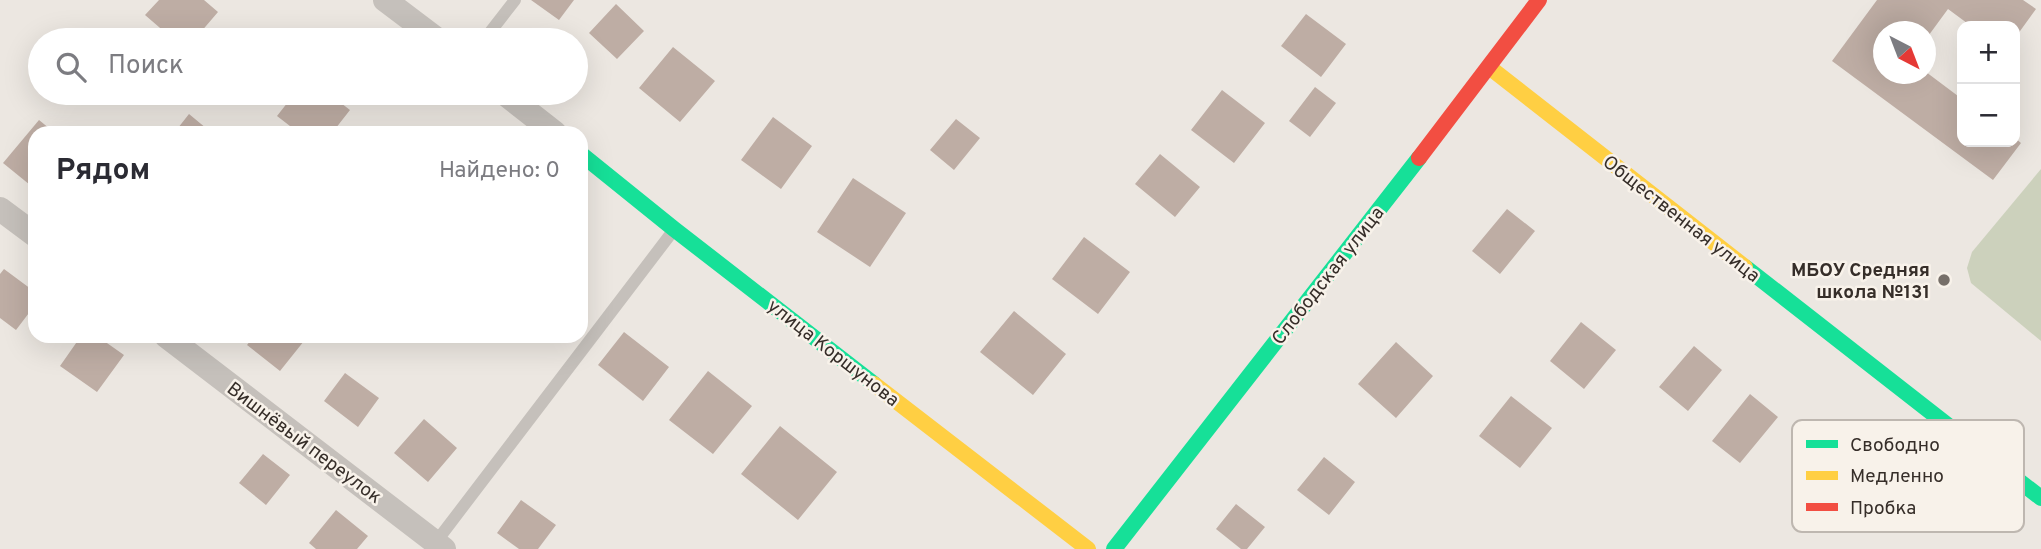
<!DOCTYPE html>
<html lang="ru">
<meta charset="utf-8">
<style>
body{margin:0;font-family:Overpass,sans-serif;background:#f2f2f3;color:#2b2b33}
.controls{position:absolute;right:21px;top:21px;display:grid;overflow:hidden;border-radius:14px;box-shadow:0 7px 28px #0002}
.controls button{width:63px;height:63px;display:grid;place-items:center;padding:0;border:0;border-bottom:2px solid #e1e1e2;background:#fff;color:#2b2b33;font:35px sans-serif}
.compass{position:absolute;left:1873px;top:21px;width:63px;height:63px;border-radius:50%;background:#fff;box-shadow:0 7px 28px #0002;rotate:138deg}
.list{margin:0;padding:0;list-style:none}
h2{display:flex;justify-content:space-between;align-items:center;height:91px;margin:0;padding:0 28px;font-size:30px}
h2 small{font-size:23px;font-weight:400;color:#7c7c81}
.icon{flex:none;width:38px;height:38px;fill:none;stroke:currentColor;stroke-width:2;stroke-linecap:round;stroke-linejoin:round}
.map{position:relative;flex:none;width:2041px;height:549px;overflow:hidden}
.search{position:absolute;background:#fff;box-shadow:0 7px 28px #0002;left:28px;top:28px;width:560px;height:77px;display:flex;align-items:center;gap:18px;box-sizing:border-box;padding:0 24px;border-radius:38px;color:#7c7c81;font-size:26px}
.panel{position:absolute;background:#fff;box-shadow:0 7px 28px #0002;left:28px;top:126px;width:560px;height:217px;border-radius:21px}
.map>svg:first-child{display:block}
</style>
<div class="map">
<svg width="2041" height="549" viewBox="0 0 2041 549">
<rect width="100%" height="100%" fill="#ece7e1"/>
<path fill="#ccd1bc" d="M2041 169V341L1971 283 1967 268 1972 252Z"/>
<path fill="#beada4" d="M159 0H204L218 12 194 40H174L145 15Z
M531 0H574L559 20Z
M1877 0H2023L2036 9 2015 38V26H1971L1948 9 1926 39V32H1884V74H1926V72L1962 99V142H2015V138L2021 143 1993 180 1832 61Z
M616 4 644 31 617 59 589 33Z
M1306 14 1346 44 1321 77 1281 46Z
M673 47 715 81 680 122 639 88Z
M1315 87 1336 103 1310 137 1289 121Z
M1222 90 1265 123 1234 163 1191 130Z
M295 93H328L350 110 332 133H299L277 116Z
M189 114 212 133H174Z
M773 117 812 146 781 189 741 160Z
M956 119 980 138 954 170 930 150Z
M39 120 55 133H35V189L3 163Z
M1160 154 1200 187 1175 217 1135 184Z
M853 178 906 213 870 267 817 232Z
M1507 209 1535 231 1500 274 1472 251Z
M1084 237 1130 272 1098 314 1052 279Z
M4 269 35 292V305L16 330 0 318V274Z
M1014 311 1066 354 1033 395 980 352Z
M1581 322 1616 350 1584 389 1550 361Z
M624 332 669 367 643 401 598 365Z
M81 336H97L124 355 97 392 60 366Z
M254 336H297L304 341 280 371 247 345Z
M1396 342 1433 376 1396 418 1358 384Z
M1694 346 1722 370 1688 411 1659 387Z
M708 371 752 406 713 454 669 420Z
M345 373 379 398 358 427 324 401Z
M1750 394 1778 417 1740 463 1712 441Z
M1511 396 1552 428 1520 468 1479 436Z
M424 419 457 448 428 482 394 453Z
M780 426 837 472 798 520 741 474Z
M263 454 290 475 266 505 239 483Z
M1324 457 1355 482 1329 515 1297 490Z
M521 500 556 525 538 549H519L497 533Z
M1236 504 1265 527 1247 549H1241L1216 529Z
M336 510 368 536 357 549H316L309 543Z"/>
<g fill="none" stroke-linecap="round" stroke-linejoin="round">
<path stroke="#c5c0bb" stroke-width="12" d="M484 40 515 0
M436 542 673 231"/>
<path stroke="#c5c0bb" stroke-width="24" d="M385 0 438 40
M504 93 555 133
M0 209 35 235
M166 336 444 549"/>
<path stroke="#16e098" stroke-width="16" d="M581 154 674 229 874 384
M1745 267 2041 498
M1114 549 1419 158"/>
<path stroke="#ffcf43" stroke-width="16" d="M1489 67 1745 267
M874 384 1088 549"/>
<path stroke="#f24e42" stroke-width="16" d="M1419 158 1539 0"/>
</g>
<circle fill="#766f69" stroke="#f8f2ea" stroke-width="2.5" cx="1944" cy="280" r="7"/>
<g text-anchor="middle" stroke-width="5" stroke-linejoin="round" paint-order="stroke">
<g font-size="19" fill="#362e29" stroke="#f8f2ea">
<text transform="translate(1682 218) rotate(38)" y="7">Общественная улица</text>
<text transform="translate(1327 275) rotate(-52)" y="7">Слободская улица</text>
<text transform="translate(834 352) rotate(38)" y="7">улица Коршунова</text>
<text transform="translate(305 442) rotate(37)" y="7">Вишнёвый переулок</text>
</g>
<g font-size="19" font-weight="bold" fill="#362e29" stroke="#f8f2ea" text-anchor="end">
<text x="1930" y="276">МБОУ Средняя<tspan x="1930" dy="22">школа №131</tspan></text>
</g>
</g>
<rect x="1792" y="420" width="232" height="112" rx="10" fill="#f8f2ea" stroke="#beb7b0" stroke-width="2"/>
<rect x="1806" y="440" width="32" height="8" fill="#16e098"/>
<rect x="1806" y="471" width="32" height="9" fill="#ffcf43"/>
<rect x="1806" y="503" width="32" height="8" fill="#f24e42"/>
<g font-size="19" fill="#362e29">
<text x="1850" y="451">Свободно</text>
<text x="1850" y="482">Медленно</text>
<text x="1850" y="514">Пробка</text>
</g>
</svg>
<div class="controls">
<button>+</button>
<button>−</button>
</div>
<svg class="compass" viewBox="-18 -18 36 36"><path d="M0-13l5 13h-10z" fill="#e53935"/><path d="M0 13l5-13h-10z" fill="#7c7c81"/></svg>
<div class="search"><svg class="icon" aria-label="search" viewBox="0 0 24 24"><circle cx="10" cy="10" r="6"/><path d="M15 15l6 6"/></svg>Поиск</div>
<section class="panel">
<h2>Рядом<small>Найдено: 0</small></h2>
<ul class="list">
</ul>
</section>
</div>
